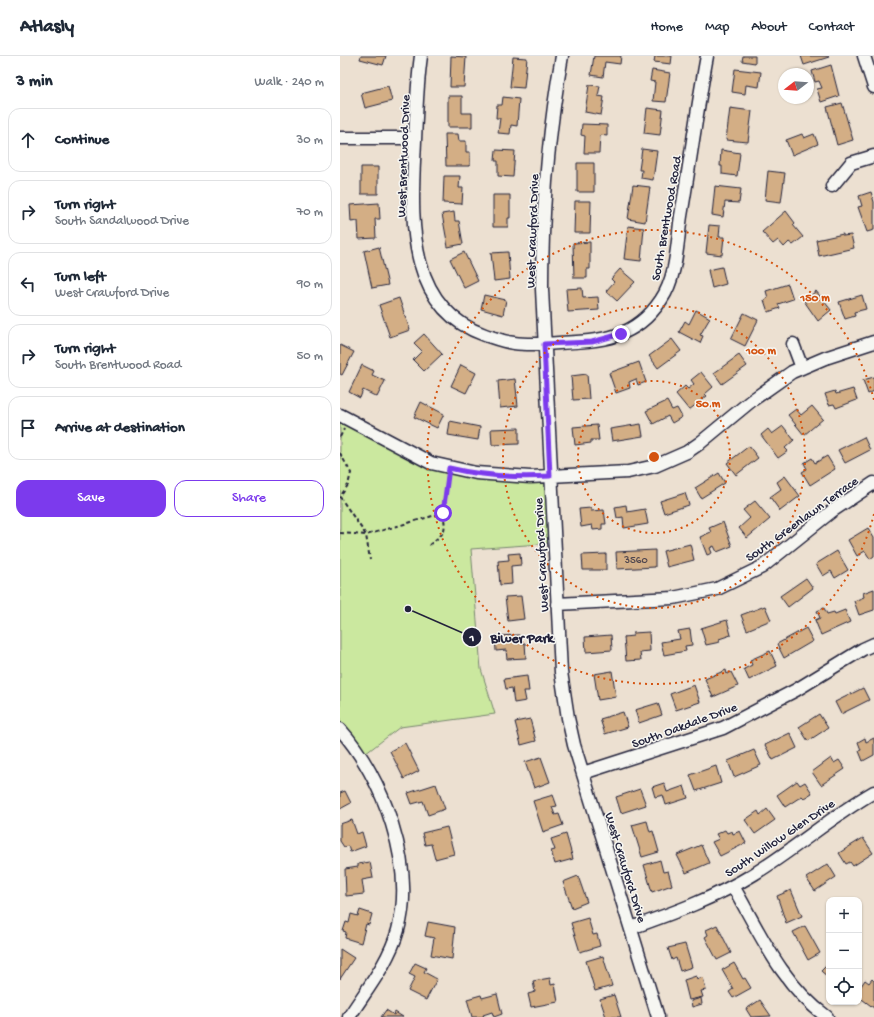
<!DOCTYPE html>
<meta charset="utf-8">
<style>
body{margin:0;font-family:"Gochi Hand",sans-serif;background:#f2f2f3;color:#1f2937}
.controls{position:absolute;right:12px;bottom:12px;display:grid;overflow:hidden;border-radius:8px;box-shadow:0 1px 3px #0004}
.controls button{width:36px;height:36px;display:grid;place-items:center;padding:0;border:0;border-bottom:1px solid #e0e1e3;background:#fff;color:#1f2937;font:20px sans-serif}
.compass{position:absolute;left:438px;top:12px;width:36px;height:36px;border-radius:50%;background:#fff;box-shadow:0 1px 3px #0004;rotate:253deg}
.stop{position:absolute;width:12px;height:12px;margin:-9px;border:3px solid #7c3aed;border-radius:50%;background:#fff}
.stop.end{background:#7c3aed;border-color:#fff;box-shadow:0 1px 4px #0008}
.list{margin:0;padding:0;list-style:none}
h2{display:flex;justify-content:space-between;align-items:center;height:52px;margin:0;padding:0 16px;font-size:17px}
h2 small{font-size:13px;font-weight:400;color:#747a83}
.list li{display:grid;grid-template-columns:26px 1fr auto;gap:12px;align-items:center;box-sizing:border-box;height:64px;margin:0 8px 8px;padding:0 8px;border:1px solid #e0e1e3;border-radius:12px}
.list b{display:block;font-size:15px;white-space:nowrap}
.list p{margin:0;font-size:13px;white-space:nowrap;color:#747a83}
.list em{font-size:13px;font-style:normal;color:#747a83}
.actions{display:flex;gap:8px;padding:12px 16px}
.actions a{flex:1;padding:9px 0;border:1px solid #7c3aed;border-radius:12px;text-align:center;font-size:14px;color:#7c3aed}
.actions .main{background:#7c3aed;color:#fff}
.icon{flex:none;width:22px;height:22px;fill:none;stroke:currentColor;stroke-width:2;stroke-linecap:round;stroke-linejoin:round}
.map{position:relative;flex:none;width:534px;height:961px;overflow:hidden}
header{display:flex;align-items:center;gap:24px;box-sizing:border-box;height:56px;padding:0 20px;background:#fff;border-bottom:1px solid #e0e1e3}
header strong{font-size:19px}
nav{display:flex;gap:22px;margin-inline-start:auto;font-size:14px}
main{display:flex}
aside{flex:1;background:#fff}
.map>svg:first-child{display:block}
</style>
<header>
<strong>Atlasly</strong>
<nav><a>Home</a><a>Map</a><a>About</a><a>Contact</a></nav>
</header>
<main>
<aside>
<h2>3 min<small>Walk · 240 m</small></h2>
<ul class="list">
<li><svg class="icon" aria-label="ahead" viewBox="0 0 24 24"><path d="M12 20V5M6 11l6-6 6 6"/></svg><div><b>Continue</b></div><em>30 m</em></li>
<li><svg class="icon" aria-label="right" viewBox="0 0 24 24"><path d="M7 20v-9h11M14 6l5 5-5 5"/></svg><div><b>Turn right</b><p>South Sandalwood Drive</p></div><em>70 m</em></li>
<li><svg class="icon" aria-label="left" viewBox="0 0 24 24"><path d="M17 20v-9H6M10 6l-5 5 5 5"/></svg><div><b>Turn left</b><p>West Crawford Drive</p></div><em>90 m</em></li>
<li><svg class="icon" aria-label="right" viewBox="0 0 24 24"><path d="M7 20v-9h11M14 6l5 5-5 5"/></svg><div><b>Turn right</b><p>South Brentwood Road</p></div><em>50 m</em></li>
<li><svg class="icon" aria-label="arrive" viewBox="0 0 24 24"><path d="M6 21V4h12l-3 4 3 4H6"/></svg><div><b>Arrive at destination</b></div></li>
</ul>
<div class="actions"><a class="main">Save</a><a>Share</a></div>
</aside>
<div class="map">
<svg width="534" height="961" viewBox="0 0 534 961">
<rect width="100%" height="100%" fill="#ece0d1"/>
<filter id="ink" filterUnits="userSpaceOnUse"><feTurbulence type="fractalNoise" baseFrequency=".025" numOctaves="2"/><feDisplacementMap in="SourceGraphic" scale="8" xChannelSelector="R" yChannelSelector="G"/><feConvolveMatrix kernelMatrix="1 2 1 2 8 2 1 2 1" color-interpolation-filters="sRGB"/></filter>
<g filter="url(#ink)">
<path fill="#cbe89f" stroke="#76856d" d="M0 359 91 407 210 420 214 487 131 493 141 613 155 658 60 671 21 701 0 673Z"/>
<path fill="#d3ae85" stroke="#22223b" d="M21 0H46L43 9 20 3Z
M111 0 126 1 124 31H110Z
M254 0H281L280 8 265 6 263 21 251 19Z
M315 0H332L331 8 314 6Z
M403 0H415V7L402 5Z
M461 0H488L489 1 464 9Z
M173 1 187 2 184 32 170 31Z
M491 9 499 40 481 46 477 33 482 32 479 25 475 26 472 15Z
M395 13 421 16 419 31 406 29 405 38 392 36Z
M312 14 330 17 326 46 313 45 315 26 310 25Z
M249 29 260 30 258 40 264 41 261 59 245 56Z
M48 30 52 45 25 52 21 37Z
M108 40H122V57H132V71H108Z
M163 41 179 43 177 70 171 69 170 78 158 77 160 62H156L157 49H162Z
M502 47 513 84 497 89 487 51Z
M307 52 323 54 320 79 304 77Z
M390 52 412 55 408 86 386 84Z
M242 68 267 69V80L260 79 259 97H244L245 80 241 79Z
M105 78H118L119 85H126V96H130V110H106Z
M462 78 464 82 474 78 478 88 452 99 446 84Z
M302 93 317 95 313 124 301 122 302 114H299Z
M156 94 175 95 173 121 158 120V105H155Z
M381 94 400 97 397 120 382 118V110H380Z
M237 107H254V136H237Z
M21 111H38V138H21Z
M428 115 445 117 441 146 425 144Z
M104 120H120L119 132H123L122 148 103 147Z
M293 129 310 131 305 166 288 163Z
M375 130 401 133 399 147 385 146 383 161 372 159Z
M531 136 534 146V174L527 176 518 151 522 150 519 140Z
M153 139H170V162H168V171H153Z
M235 145H251L250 177H234Z
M39 147 40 163H35L36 182 19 183 18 165 11 166 10 149Z
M446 155 455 167 453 169 463 181 453 189 449 186 444 191 438 184 433 188 422 176Z
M114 156 115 165H119L123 188 108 191 102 158Z
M369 169 380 170 379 181H384L382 199 366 197Z
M288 170 304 172 301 205 284 203Z
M503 178V180L511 179 514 192 479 200 476 184Z
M250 186V213H247V222H234L233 187Z
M39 191 48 229 32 232 24 195Z
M124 196 138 225 124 232 110 203Z
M168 196 170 223 154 225 151 197Z
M382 211 386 228 372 232 368 214Z
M280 213 295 226 277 245 266 235 274 226 271 223Z
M448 228 453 243 438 248 440 252 428 256 424 244 428 242 426 235Z
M242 232 243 242 258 241 259 254 228 256 226 233Z
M476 235 491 254 478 265 464 245Z
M144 239 166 244 163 259 141 253Z
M522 239 526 253 514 256 515 260 505 263 499 246Z
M59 242 70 274 50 281 39 249Z
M356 254 370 262 360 279 363 280 360 287 339 276 345 265 349 268Z
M404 257 418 264 405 290 391 283Z
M84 278 102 298 84 315 73 304 82 295 74 287Z
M332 283 341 295 318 312 309 300Z
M0 289 14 296 2 319 0 318Z
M399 299 407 310 382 328 374 317Z
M299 306 306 326 298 329 296 323 289 326 290 332 276 337 269 317Z
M22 309 34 315 32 319 45 325 37 341 23 334 20 342 9 336Z
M121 309 136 317 126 337 111 330Z
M361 316 373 331 365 338 367 340 349 354 336 338 345 330 348 333 354 328 351 324Z
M247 318 249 343 233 344 231 320Z
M534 321V335L528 338 523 324Z
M175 323 178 350 160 352 158 325Z
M513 333 517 344 496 352 494 348 489 349 485 338 495 335 496 338Z
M327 345 332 354 337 352 342 361 332 367 328 360 313 368 306 355Z
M81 346 104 358 97 372 74 361Z
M472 350 483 363 464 379 448 359 456 353 461 359Z
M110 365 140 371 138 384 108 379Z
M301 368 303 380 272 385 270 373Z
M257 369 259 384H251V387L235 389 233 371Z
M443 370 454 384 445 392 448 395 438 402 421 379 428 373 432 378Z
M179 372V388L152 389 151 373Z
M524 381 530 394 505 407 498 394Z
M409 390 418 402 396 419 387 407Z
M487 400 495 413 470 429 462 416 467 413 464 407 472 402 475 407Z
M379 417 385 427 361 442 355 432Z
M445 420 460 440 440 455 430 441 441 433 437 426Z
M345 437 349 449 324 457 320 445Z
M415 445 430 463 407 482 399 472 410 462 403 454Z
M286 449 287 456 305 453 308 468 284 472 283 461 277 462 275 451Z
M251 452V455L264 454 266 468H262V473L253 474 252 469 241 471 239 453Z
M383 466 392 490 377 496 374 490 370 492 372 497 367 499 360 481 371 476 369 472Z
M528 472 534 482V500L530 503 525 495 517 500 508 484Z
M350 488 354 504 327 511 323 495Z
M315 494V511L277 513 276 496Z
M497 495 508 514 495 522 491 515 483 520 476 508Z
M180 497 181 509 171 510 172 528 160 529 158 505 169 504 168 498Z
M266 498V514H243L242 499Z
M466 522 473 532 448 551 440 540Z
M534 533V554L519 559 514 545 524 541 523 537Z
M181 540 184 563 168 565 165 541Z
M425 550 431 564 407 574 401 559Z
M484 552 487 558 494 556 495 558 505 554 510 566 481 579 475 564 480 562 477 555Z
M387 564 391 579 379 583 380 586 366 589 361 572Z
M466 572 473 585 444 602 437 588Z
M350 573 352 589 345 590 346 595 324 599 321 586 340 583 338 575Z
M309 576 310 595 300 596 301 604 286 605 284 581 293 580V577Z
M179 579 180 587H185L186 602 167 603 166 594 156 595 155 580Z
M271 579 272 594 246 596 245 581Z
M430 595 437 610 409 624 404 613 412 609 410 604Z
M386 614 387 618 391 616 398 630 373 641 365 623Z
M272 615 276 641 258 644 254 618Z
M187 620 189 635H184L186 645 174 647 172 632 166 633 164 623Z
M354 629 360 646 336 654 330 638Z
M523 632 529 644 501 658 495 646Z
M318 647 322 659 299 667 295 654Z
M283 656 288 671 265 678 260 663Z
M479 658 488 672 468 685 459 671Z
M190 663 196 685 181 689 175 666Z
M450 677 457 692 433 704 425 689Z
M525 682 526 686 534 682V699L523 705 519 695 521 694 518 686Z
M65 687 79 715 64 723 50 695Z
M414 694 421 709 394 721 388 705Z
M201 701 210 726 194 732 185 706Z
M491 702 494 707 499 704 505 713 481 729 472 716Z
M376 710 381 727 356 735 350 719Z
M457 725 460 729 465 726 472 737 464 742 462 740 445 751 437 739Z
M324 727 327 736 344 730 348 742 326 749 323 739 315 741 312 731Z
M96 728 105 753 88 759 83 745 72 748 68 737Z
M300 733 306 749 281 757 276 741Z
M5 735 11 747 0 753V737Z
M213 739 217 750 212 751 215 759 219 758 223 769 203 776 193 745Z
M427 753 435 764 415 778 405 764 418 755 420 759Z
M12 764 17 778 22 776 26 790 10 796 8 790 4 791 0 785V768Z
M307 765 310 776 313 775 319 796 302 801 292 769Z
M107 771 114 798 95 803 91 788 85 789 82 777Z
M385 774 387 777 392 775 393 778 400 775 406 787 380 800 372 786 379 783 376 778Z
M226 778 233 803 215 808 211 795 215 794 211 783Z
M523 782 533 797 513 810 510 806 506 808 499 797Z
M361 789 369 807 346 817 337 799Z
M320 804 323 816 328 815 332 829 312 836 304 809Z
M30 806 33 822 22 824 24 838 6 840 5 813 18 811V808Z
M488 808 496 821 475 835 466 822Z
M238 820 247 846 232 852 223 826Z
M451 834 462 860 446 867 437 840Z
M20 854 32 858 29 869 26 868 21 887 5 882 6 876 3 875 6 866 9 867 11 858 18 860Z
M248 862 253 879 257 878 260 890 240 896 231 867Z
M88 866 115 871 112 903 91 899 94 882 85 880Z
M377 869 391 897 377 904 365 881 368 879 366 874Z
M465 870 480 897 468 904 453 876Z
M345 888 352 911 340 915 336 902 332 904 328 892Z
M0 893 14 902 0 923Z
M263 900 272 930 255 935 246 905Z
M75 907 86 912 84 916 97 923 86 944 68 935 75 921 69 918Z
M394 907 403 923 405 922 411 932 393 942 389 936 393 933 382 914Z
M489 907V922L481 915Z
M356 920 357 923 363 921 366 934 361 935 363 941 349 944 344 924Z
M210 922 211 929 215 928 218 946 191 951 188 938 195 936 193 925Z
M532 923 534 925V952L519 941V933L525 924 529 927Z
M157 938 162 958 154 961 152 956 143 959 144 961H132L127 943 141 939 142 942Z
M274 939 281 961H266L260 943Z
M361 942 362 948 352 951 351 945Z
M420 944 431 960 411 961 406 953Z
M46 954 54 959 55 956 63 961H41Z"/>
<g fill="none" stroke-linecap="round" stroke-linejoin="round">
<g stroke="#22223b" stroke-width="15">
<path id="minor" d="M81 0C76 35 76 71 74 105 71 171 70 253 145 279 154 282 164 286 174 287 189 289 204 288 219 287 261 285 295 283 321 244 337 221 337 187 341 160 350 107 357 53 367 0
M222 0C208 77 202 154 202 233L221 616 228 662 234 689 318 961
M524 0 534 31
M0 82H75
M492 130 511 107 534 100
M453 288 462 312
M0 359 91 407 136 417 190 421 288 416 315 410 347 396 360 387 411 345 452 316 485 302 534 286
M217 548 333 542 377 533 422 511 492 455 534 427
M0 673C43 721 76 810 58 874 49 906 27 933 9 961
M243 717 383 672 456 634 523 593 534 588
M393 830C420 877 442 929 487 961
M291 872C333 857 375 842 414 818 455 793 492 760 534 736"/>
</g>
<path stroke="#22223b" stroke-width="2" stroke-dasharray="4 3" stroke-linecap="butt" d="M0 381 4 373
M0 397 11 417 8 429 0 441 26 479 30 504
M0 477 26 479 103 457 108 421
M89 489C104 477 107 477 103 457"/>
<use href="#minor" stroke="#f6f6f2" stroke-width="12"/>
</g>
</g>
<g fill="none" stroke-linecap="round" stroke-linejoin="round" filter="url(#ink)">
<path stroke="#7c3aed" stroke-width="5" d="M103 457 109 412C142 420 176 422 210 420L204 288 252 286 281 278"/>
</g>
<g fill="none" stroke="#d45411" stroke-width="2" stroke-dasharray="2 4">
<circle cx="314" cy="401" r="76"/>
<circle cx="314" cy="401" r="151"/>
<path d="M534 458A227 227 0 1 1 534 344"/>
</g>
<g text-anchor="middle" stroke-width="3" stroke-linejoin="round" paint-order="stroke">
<g font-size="11" fill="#4e454e">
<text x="296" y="507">3560</text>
</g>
<g font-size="13" fill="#22223b" stroke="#f6f6f2">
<text transform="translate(62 100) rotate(-88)" y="5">West Brentwood Drive</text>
<text transform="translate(325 162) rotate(-80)" y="5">South Brentwood Road</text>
<text transform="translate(191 175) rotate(-88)" y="5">West Crawford Drive</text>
<text transform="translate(461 462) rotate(-36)" y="5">South Greenlawn Terrace</text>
<text transform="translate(200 499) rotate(-93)" y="5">West Crawford Drive</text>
<text transform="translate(344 668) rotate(-20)" y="5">South Oakdale Drive</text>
<text transform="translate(439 781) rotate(-34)" y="5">South Willow Glen Drive</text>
<text transform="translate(287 811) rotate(73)" y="5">West Crawford Drive</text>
</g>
</g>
<circle cx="314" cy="401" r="6" fill="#d45411" stroke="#f6f6f2" stroke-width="2"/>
<g font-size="12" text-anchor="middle" font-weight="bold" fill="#d45411" stroke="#f6f6f2" stroke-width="3" stroke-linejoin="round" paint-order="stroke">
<text x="475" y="245">150 m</text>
<text x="421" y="298">100 m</text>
<text x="368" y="351">50 m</text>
</g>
<path fill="none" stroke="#22223b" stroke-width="1.5" d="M68 553L132 581"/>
<g fill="#22223b" stroke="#f6f6f2" stroke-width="1.5">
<circle cx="68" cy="553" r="4"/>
<circle cx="132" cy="581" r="10"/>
</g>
<g font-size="12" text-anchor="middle" font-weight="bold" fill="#fff">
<text x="132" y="585">1</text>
</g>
<g font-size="14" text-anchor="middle" font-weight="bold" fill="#22223b" stroke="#f6f6f2" stroke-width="3" stroke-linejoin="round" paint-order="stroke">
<text x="182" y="586">Biwer Park</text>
</g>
</svg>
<div class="controls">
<button>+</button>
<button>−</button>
<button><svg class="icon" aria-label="locate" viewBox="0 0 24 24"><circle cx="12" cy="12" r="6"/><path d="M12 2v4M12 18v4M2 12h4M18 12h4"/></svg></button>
</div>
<svg class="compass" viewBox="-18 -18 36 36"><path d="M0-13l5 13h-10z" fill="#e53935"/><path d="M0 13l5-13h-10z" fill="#747a83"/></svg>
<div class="stop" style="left:103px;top:457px"></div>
<div class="stop end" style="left:281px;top:278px"></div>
</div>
</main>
